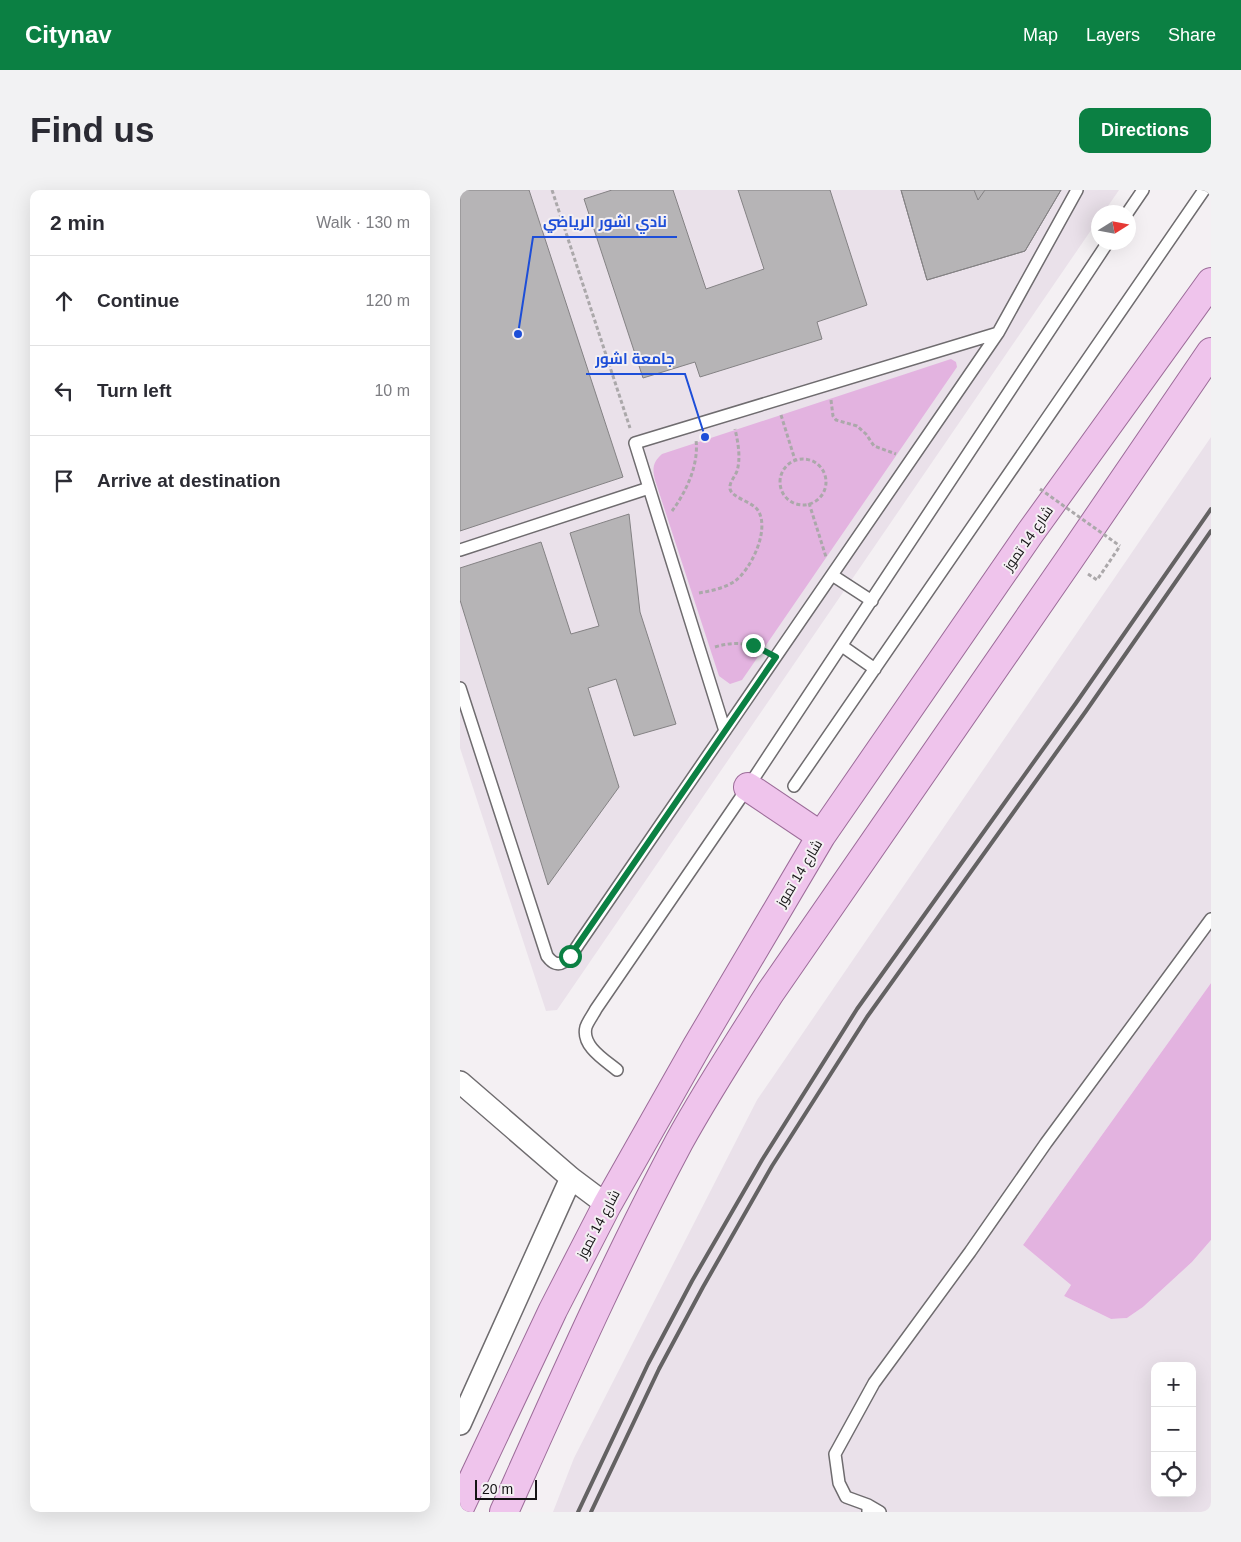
<!DOCTYPE html>
<meta charset="utf-8">
<style>
body{margin:0;font-family:Helvetica,Cairo,sans-serif;background:#f2f2f3;color:#2b2b33}
.controls{position:absolute;right:15px;bottom:15px;display:grid;overflow:hidden;border-radius:10px;box-shadow:0 5px 20px #0002}
.controls button{width:45px;height:45px;display:grid;place-items:center;padding:0;border:0;border-bottom:1px solid #e1e1e2;background:#fff;color:#2b2b33;font:25px sans-serif}
.compass{position:absolute;left:631px;top:15px;width:45px;height:45px;border-radius:50%;background:#fff;box-shadow:0 5px 20px #0002;rotate:79deg}
.scale{position:absolute;left:15px;bottom:12px;width:62px;box-sizing:border-box;padding-left:5px;border:2px solid #151415;border-top:0;font-size:14px;line-height:18px;white-space:nowrap;color:#151415;-webkit-text-stroke:4px #f4f0f3;paint-order:stroke}
.stop{position:absolute;width:15px;height:15px;margin:-11px;border:4px solid #0b8043;border-radius:50%;background:#fff}
.stop.end{background:#0b8043;border-color:#fff;box-shadow:0 1px 5px #0008}
.list{margin:0;padding:0;list-style:none}
h2{display:flex;justify-content:space-between;align-items:center;height:65px;margin:0;padding:0 20px;font-size:21px}
h2 small{font-size:16px;font-weight:400;color:#7c7c81}
.list li{display:grid;grid-template-columns:32px 1fr auto;gap:15px;align-items:center;box-sizing:border-box;height:90px;padding:0 20px;border-top:1px solid #e1e1e2}
.list b{display:block;font-size:19px;white-space:nowrap}
.list em{font-size:16px;font-style:normal;color:#7c7c81}
.icon{flex:none;width:28px;height:28px;fill:none;stroke:currentColor;stroke-width:2;stroke-linecap:round;stroke-linejoin:round}
.map{position:relative;flex:none;width:751px;height:1322px;overflow:hidden;border-radius:10px}
header{display:flex;align-items:center;gap:30px;box-sizing:border-box;height:70px;padding:0 25px;background:#0b8043;color:#fff}
header strong{font-size:24px}
nav{display:flex;gap:28px;margin-inline-start:auto;font-size:18px}
.intro{display:flex;align-items:center;justify-content:space-between;box-sizing:border-box;height:120px;padding:0 30px}
h1{margin:0;font-size:35px}
.button{padding:12px 22px;border-radius:10px;background:#0b8043;color:#fff;font-size:18px;font-weight:700}
main{display:flex;gap:30px;padding:0 30px}
aside{flex:1;background:#fff;border-radius:10px;box-shadow:0 5px 20px #0002}
.map>svg:first-child{display:block}
</style>
<header>
<strong>Citynav</strong>
<nav><a>Map</a><a>Layers</a><a>Share</a></nav>
</header>
<div class="intro"><h1>Find us</h1><a class="button">Directions</a></div>
<main>
<aside>
<h2>2 min<small>Walk · 130 m</small></h2>
<ul class="list">
<li><svg class="icon" aria-label="ahead" viewBox="0 0 24 24"><path d="M12 20V5M6 11l6-6 6 6"/></svg><div><b>Continue</b></div><em>120 m</em></li>
<li><svg class="icon" aria-label="left" viewBox="0 0 24 24"><path d="M17 20v-9H6M10 6l-5 5 5 5"/></svg><div><b>Turn left</b></div><em>10 m</em></li>
<li><svg class="icon" aria-label="arrive" viewBox="0 0 24 24"><path d="M6 21V4h12l-3 4 3 4H6"/></svg><div><b>Arrive at destination</b></div></li>
</ul>
</aside>
<div class="map">
<svg width="751" height="1322" viewBox="0 0 751 1322">
<rect width="100%" height="100%" fill="#f4f0f3"/>
<path fill="#eae1ea" fill-rule="evenodd" d="M0 0H659L644 22H638V30L97 820 86 821 0 558Z
M751 247V793L563 1055 611 1095 604 1106 651 1129 667 1128 683 1117 732 1072 751 1050V1322H93L114 1268 297 910ZM695 1176H732V1303H695Z"/>
<path fill="#e3b3e0" d="M491 169 496 172 497 177 282 490 270 494 259 486 195 290C192 278 193 272 202 264Z
M751 793V1050L732 1072 683 1117 667 1128 651 1129 604 1106 611 1095 563 1055Z"/>
<path fill="#b6b4b6" stroke="#848284" d="M0 0H69L163 287 0 341Z
M152 0H213L246 99 304 79 278 0H370L407 115 357 132 362 149 240 187 235 172 183 188 124 9Z
M441 0H514L518 10 525 0H601L565 61 467 90Z
M441 0H601L565 61 467 90Z
M169 324 180 422 216 534 174 546 156 489 128 498 159 597 88 695 0 410V378L81 352 111 444 139 436 110 343Z"/>
<g fill="none" stroke-linecap="round" stroke-linejoin="round">
<g stroke="#6f6c6f" stroke-width="14">
<path id="lane" d="M668 22 683 0
M0 360 189 298
M372 385 412 411
M382 456 415 479
M0 498 87 766C101 785 112 764 120 752L538 143 617 0
M265 541 175 253 538 143
M334 596 744 0
M157 880C145 870 121 856 126 837 128 831 133 825 136 819L288 597 648 52
M408 1315 420 1322
M408 1322V1315L386 1307 379 1293 375 1264 414 1193 510 1062 586 953 751 729"/>
</g>
<g stroke="#6f6c6f" stroke-width="24">
<path id="street" d="M0 892 111 988 147 1015
M0 1234 111 988"/>
</g>
<g stroke="#9c6c99" stroke-width="30">
<path id="primary" d="M288 597 361 646
M0 1317 93 1120 147 1015 237 856 361 646 570 343 751 92
M44 1322C100 1197 155 1072 219 952 247 901 279 852 310 803L609 370 751 162"/>
</g>
<path stroke="#aba8aa" stroke-width="3" stroke-dasharray="4 2.5" stroke-linecap="butt" d="M92 0 170 238
M371 210 373 226 376 230 397 236 406 244 414 256 436 264
M321 225 335 270
M320 292a23 23 0 1 1 46 0a23 23 0 1 1-46 0Z
M349 313 366 367
M212 321C226 302 239 275 236 250
M628 384 637 390 660 356
M239 403C251 401 265 398 275 391 291 379 309 342 299 322 293 311 273 309 270 299 269 292 275 287 277 281 281 268 278 252 275 239
M255 457C271 452 286 452 302 460"/>
<use href="#lane" stroke="#fff" stroke-width="11"/>
<use href="#street" stroke="#fff" stroke-width="21"/>
<use href="#primary" stroke="#efc4ec" stroke-width="28"/>
<path stroke="#646263" stroke-width="4" d="M118 1322 188 1174 232 1091 302 970 397 819 616 513 751 319
M131 1322 199 1179 243 1097 312 976 407 827 626 521 751 341"/>
<path stroke="#aba8aa" stroke-width="3" stroke-dasharray="4 2.5" stroke-linecap="butt" d="M580 299 660 356"/>
</g>
<g fill="none" stroke-linecap="round" stroke-linejoin="round">
<path stroke="#0b8043" stroke-width="6" d="M110 766 316 467 293 455"/>
</g>
<g text-anchor="middle" stroke-width="4" stroke-linejoin="round" paint-order="stroke">
<g font-size="14" fill="#151415" stroke="#f4f0f3">
<text transform="translate(568 348) rotate(-55)" y="5">شارع 14 تموز</text>
<text transform="translate(339 683) rotate(-59)" y="5">شارع 14 تموز</text>
<text transform="translate(138 1034) rotate(-62)" y="5">شارع 14 تموز</text>
</g>
</g>
<path fill="none" stroke="#1d4ed8" stroke-width="2" d="M58 144L73 47H217M245 247L225 184H126"/>
<g fill="#1d4ed8" stroke="#f4f0f3" stroke-width="2">
<circle cx="58" cy="144" r="5"/>
<circle cx="245" cy="247" r="5"/>
</g>
<g font-size="15" text-anchor="middle" font-weight="bold" fill="#1d4ed8" stroke="#f4f0f3" stroke-width="4" stroke-linejoin="round" paint-order="stroke">
<text x="145" y="37">نادي اشور الرياضي</text>
<text x="175" y="174">جامعة اشور</text>
</g>
</svg>
<div class="controls">
<button>+</button>
<button>−</button>
<button><svg class="icon" aria-label="locate" viewBox="0 0 24 24"><circle cx="12" cy="12" r="6"/><path d="M12 2v4M12 18v4M2 12h4M18 12h4"/></svg></button>
</div>
<svg class="compass" viewBox="-18 -18 36 36"><path d="M0-13l5 13h-10z" fill="#e53935"/><path d="M0 13l5-13h-10z" fill="#7c7c81"/></svg>
<div class="scale">20 m</div>
<div class="stop" style="left:110px;top:766px"></div>
<div class="stop end" style="left:293px;top:455px"></div>
</div>
</main>
